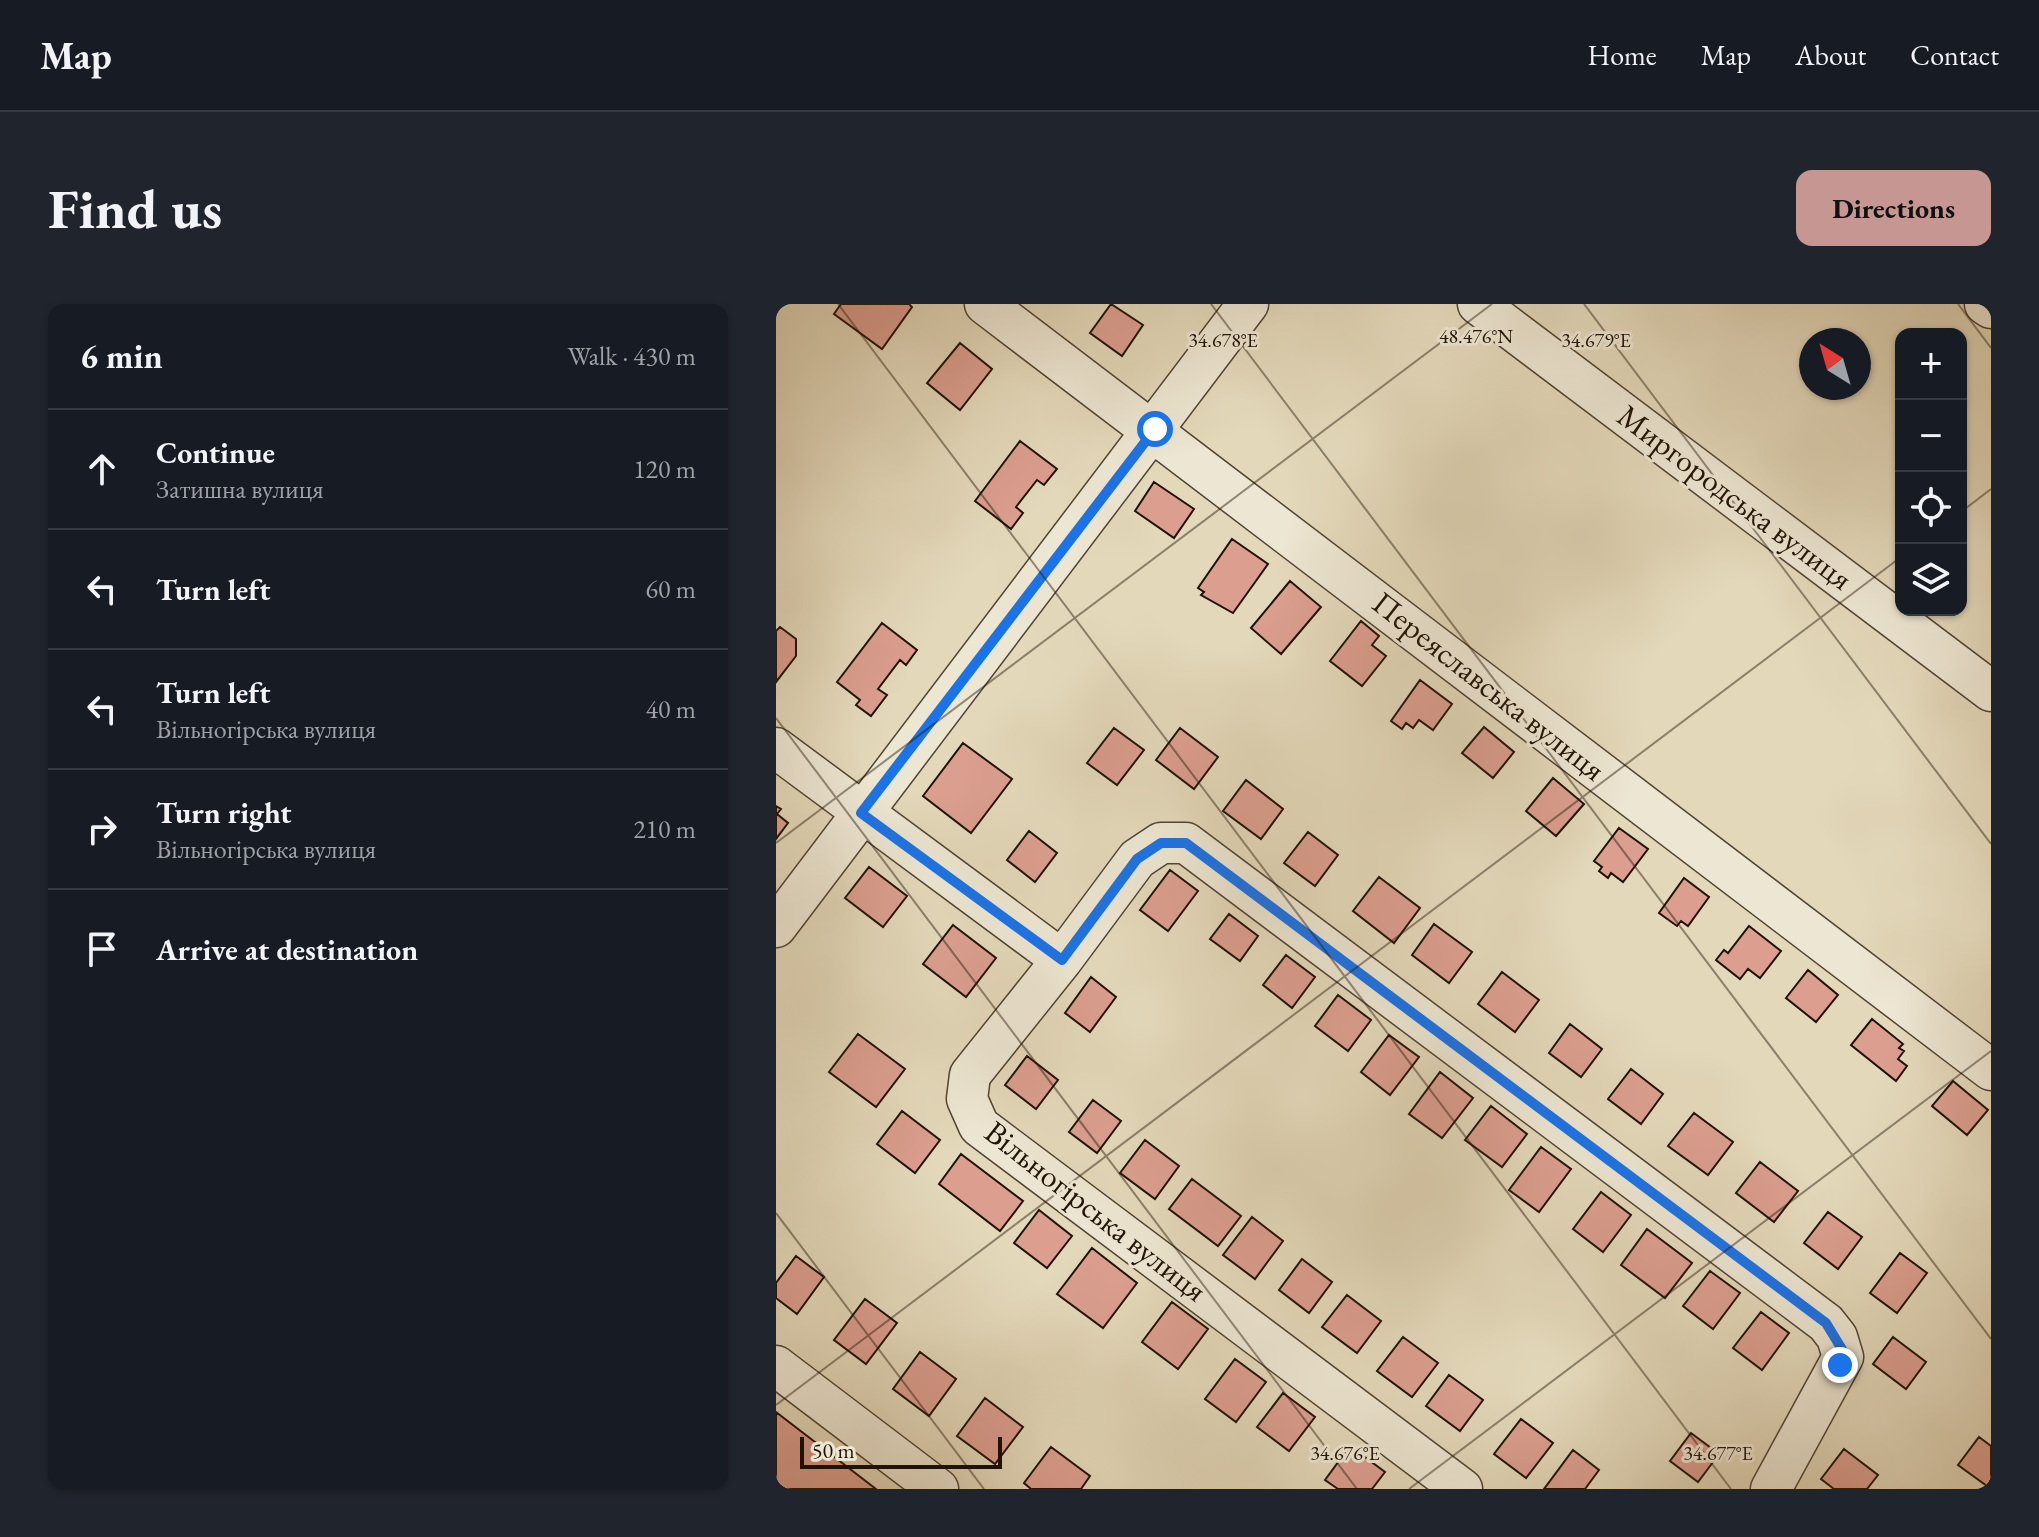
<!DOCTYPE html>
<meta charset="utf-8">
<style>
body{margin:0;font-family:"EB Garamond",serif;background:#20242c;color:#f1f3f6}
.controls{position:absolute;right:24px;top:24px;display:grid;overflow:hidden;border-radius:16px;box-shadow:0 2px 6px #0004}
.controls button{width:72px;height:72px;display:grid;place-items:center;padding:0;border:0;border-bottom:2px solid #363941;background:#171b24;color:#f1f3f6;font:40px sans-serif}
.compass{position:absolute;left:1023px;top:24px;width:72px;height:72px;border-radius:50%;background:#171b24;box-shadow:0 2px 6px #0004;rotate:323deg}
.scale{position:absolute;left:24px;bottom:20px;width:202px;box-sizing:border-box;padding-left:8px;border:4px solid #201306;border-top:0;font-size:22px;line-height:28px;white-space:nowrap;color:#201306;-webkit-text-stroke:6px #ede6d2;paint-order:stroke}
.stop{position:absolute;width:24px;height:24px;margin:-18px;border:6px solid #1a73e8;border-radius:50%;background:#fff}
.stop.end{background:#1a73e8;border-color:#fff;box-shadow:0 2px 8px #0008}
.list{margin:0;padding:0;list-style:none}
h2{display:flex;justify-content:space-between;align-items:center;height:104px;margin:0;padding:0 32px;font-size:34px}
h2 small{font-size:26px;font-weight:400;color:#9ea1a6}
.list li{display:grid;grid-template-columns:52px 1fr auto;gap:24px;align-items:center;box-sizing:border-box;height:120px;padding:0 32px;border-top:2px solid #363941}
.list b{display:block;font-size:30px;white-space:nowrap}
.list p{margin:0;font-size:26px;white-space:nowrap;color:#9ea1a6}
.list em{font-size:26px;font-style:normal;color:#9ea1a6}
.icon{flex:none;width:44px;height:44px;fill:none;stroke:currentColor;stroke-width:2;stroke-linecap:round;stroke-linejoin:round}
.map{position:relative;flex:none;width:1215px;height:1185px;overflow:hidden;border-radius:16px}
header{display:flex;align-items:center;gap:48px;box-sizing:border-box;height:112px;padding:0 40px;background:#171b24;border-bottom:2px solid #363941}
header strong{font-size:38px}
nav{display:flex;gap:44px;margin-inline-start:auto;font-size:28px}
.intro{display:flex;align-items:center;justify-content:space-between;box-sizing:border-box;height:192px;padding:0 48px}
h1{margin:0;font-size:56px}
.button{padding:20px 36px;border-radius:16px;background:#c59692;color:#111;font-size:28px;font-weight:700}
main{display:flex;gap:48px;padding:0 48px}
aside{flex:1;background:#171b24;border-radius:16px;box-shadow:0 2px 6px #0004}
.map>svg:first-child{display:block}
</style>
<header>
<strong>Map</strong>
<nav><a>Home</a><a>Map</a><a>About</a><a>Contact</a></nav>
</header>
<div class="intro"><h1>Find us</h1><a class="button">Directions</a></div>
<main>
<aside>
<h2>6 min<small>Walk · 430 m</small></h2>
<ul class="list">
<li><svg class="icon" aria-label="ahead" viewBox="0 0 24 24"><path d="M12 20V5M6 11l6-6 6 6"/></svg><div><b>Continue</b><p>Затишна вулиця</p></div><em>120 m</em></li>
<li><svg class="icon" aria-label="left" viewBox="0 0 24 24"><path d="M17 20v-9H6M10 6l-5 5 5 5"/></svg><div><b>Turn left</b></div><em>60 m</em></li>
<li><svg class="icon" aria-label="left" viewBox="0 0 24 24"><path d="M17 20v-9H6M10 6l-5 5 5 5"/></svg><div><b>Turn left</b><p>Вільногірська вулиця</p></div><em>40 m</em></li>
<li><svg class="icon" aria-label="right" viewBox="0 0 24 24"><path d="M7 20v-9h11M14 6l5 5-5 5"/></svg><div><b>Turn right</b><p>Вільногірська вулиця</p></div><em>210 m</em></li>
<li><svg class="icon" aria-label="arrive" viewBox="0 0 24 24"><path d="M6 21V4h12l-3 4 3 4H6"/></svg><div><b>Arrive at destination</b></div></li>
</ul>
</aside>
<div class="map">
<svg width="1215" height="1185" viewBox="0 0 1215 1185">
<rect width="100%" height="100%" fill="#e3d8ba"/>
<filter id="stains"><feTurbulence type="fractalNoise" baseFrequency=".0025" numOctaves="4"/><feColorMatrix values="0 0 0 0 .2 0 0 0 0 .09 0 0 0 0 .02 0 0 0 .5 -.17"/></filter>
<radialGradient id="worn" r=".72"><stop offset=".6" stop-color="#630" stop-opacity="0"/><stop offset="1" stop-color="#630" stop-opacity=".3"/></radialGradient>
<path fill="#db9e8f" stroke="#201306" stroke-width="2" d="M65 0H133L136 3 106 45 58 10Z
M335 0 367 21 346 52 314 29Z
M184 39 216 65 184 106 151 79Z
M244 137 281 165 268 181 261 176 240 203 247 209 235 225 199 197Z
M378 178 418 205 398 234 359 207Z
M456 235 492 260 457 309 425 291 428 288 422 284Z
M514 277 545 303 505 350 475 324Z
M585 317 603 332 596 341 610 352 586 382 554 357Z
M106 319 141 346 130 361 124 356 102 385 111 391 95 412 80 401 84 396 61 378Z
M4 323 20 335V352L0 378V327Z
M644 376 676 400 657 426 643 416 637 424 630 419 626 425 615 417Z
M708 423 738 448 717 474 686 449Z
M338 424 368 446 341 481 311 459Z
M404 424 442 453 418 485 380 456Z
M187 439 236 475 195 529 147 492Z
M777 474 808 500 780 532 750 507Z
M470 476 507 505 485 535 447 507Z
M0 502 5 505 1 510 12 519 0 535Z
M843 524 872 545 847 578 835 569 832 574 823 567 826 563 818 557Z
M253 527 281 549 259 578 231 556Z
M532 528 562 551 539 582 508 559Z
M93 563 131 592 107 623 69 594Z
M394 566 422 587 392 627 364 606Z
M603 573 644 604 618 639 577 607Z
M908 574 933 593 912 622 905 617 901 622 883 609Z
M453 610 482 632 464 657 434 635Z
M658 620 696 648 673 679 636 651Z
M177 621 220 654 190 693 147 660Z
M973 622 1005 647 984 674 972 665 964 675 940 656 948 646 952 649Z
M510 651 539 673 516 704 487 681Z
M1032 666 1062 691 1040 718 1010 694Z
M726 668 763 696 739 728 702 700Z
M315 673 340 693 314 728 289 709Z
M562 691 595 716 572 747 539 722Z
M1096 715 1127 740 1123 744 1128 747 1122 755 1131 762 1120 777 1075 741Z
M794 720 826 745 805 773 773 749Z
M82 730 129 765 100 803 53 768Z
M613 731 643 753 614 791 585 768Z
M251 752 282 776 260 805 229 781Z
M855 765 887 790 865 820 832 795Z
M664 768 697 794 666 834 633 810Z
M1177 777 1212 806 1191 831 1156 802Z
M317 796 345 817 321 849 293 828Z
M715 802 751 830 726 863 689 836Z
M126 807 164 836 139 869 101 840Z
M918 809 957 838 932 871 892 842Z
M369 836 403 862 379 895 344 869Z
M765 843 795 865 763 908 733 886Z
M185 850 247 897 224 927 163 880Z
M984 858 1022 887 998 918 960 889Z
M416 875 465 912 442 942 393 905Z
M825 888 855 911 827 948 797 925Z
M263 906 296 932 271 964 238 939Z
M1052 908 1086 933 1062 965 1028 939Z
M476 913 507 937 479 975 447 951Z
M871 925 916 959 889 994 845 961Z
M316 944 361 979 327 1024 281 990Z
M1124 949 1151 969 1121 1009 1094 989Z
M20 952 48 973 21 1010 0 994V979Z
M526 955 556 978 533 1009 503 986Z
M934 967 964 989 937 1025 907 1002Z
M571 991 605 1017 581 1049 546 1023Z
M89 995 121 1019 90 1060 58 1036Z
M396 998 432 1025 402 1065 366 1038Z
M985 1008 1013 1029 986 1066 957 1044Z
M627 1033 662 1059 636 1093 601 1067Z
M1117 1033 1150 1058 1130 1085 1097 1060Z
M144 1048 180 1075 153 1112 117 1085Z
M459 1055 490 1078 460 1118 429 1095Z
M673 1071 707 1096 684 1127 650 1102Z
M507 1089 539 1113 513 1147 481 1123Z
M209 1094 247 1123 219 1160 181 1132Z
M0 1108 100 1185H4L0 1182Z
M745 1115 777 1139 750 1174 718 1150Z
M915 1129 943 1150 922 1178 894 1157Z
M1203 1133 1215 1142V1185L1182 1161Z
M574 1142 609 1168 596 1185H562L549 1176Z
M275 1143 314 1172 305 1185H255L248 1179Z
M1068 1145 1102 1171 1091 1185H1058L1045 1175Z
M797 1146 823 1166 809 1185H768Z"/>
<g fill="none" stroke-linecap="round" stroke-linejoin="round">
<g stroke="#514433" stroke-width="43">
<path id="minor" d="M209 0 1215 766
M702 0 1215 387
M1209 0 1215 4
M0 444 286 656
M0 623 472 0
M0 1062 162 1185
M686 1185 203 822 191 795 194 771 286 656 361 555 385 539H410L1050 1019 1061 1033 1067 1053 995 1185"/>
</g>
<use href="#minor" stroke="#ede6d2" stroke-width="40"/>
</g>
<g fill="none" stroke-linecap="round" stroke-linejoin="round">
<path stroke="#1a73e8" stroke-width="10" d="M379 125 85 509 286 656 361 555 385 539H410L1050 1019 1067 1047 1064 1061"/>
</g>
<path fill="none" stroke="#201306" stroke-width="2" stroke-opacity="0.45" d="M62 0 955 1185M435 0 1215 1035M808 0 1215 540M1182 0 1215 44M1185 208 1215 185M0 414 581 1185M0 539 716 0M0 909 208 1185M0 1101 1125 253M633 1185 1215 747"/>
<g text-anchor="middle" stroke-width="6" stroke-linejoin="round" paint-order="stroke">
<g font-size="32" fill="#201306" stroke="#ede6d2">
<text transform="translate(959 193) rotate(37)" y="11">Миргородська вулиця</text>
<text transform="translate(713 382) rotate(38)" y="11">Переяславська вулиця</text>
<text transform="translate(320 907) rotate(38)" y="11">Вільногірська вулиця</text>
</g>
</g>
<g font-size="20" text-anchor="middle" fill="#201306" stroke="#ede6d2" stroke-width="6" stroke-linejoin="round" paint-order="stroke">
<text x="700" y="39">48.476°N</text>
<text x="820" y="43">34.679°E</text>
<text x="447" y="43">34.678°E</text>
<text x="569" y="1156">34.676°E</text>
<text x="942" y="1156">34.677°E</text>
</g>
<rect width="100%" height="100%" filter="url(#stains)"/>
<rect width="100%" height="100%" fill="url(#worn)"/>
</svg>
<div class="controls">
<button>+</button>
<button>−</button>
<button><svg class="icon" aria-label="locate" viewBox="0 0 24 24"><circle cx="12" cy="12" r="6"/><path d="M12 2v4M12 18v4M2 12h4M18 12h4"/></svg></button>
<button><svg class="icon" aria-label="layers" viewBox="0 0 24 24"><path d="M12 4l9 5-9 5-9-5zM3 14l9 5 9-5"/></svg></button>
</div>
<svg class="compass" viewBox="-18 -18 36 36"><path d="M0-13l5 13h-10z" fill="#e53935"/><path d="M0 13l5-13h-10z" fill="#9ea1a6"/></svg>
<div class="scale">50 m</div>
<div class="stop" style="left:379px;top:125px"></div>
<div class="stop end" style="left:1064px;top:1061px"></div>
</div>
</main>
